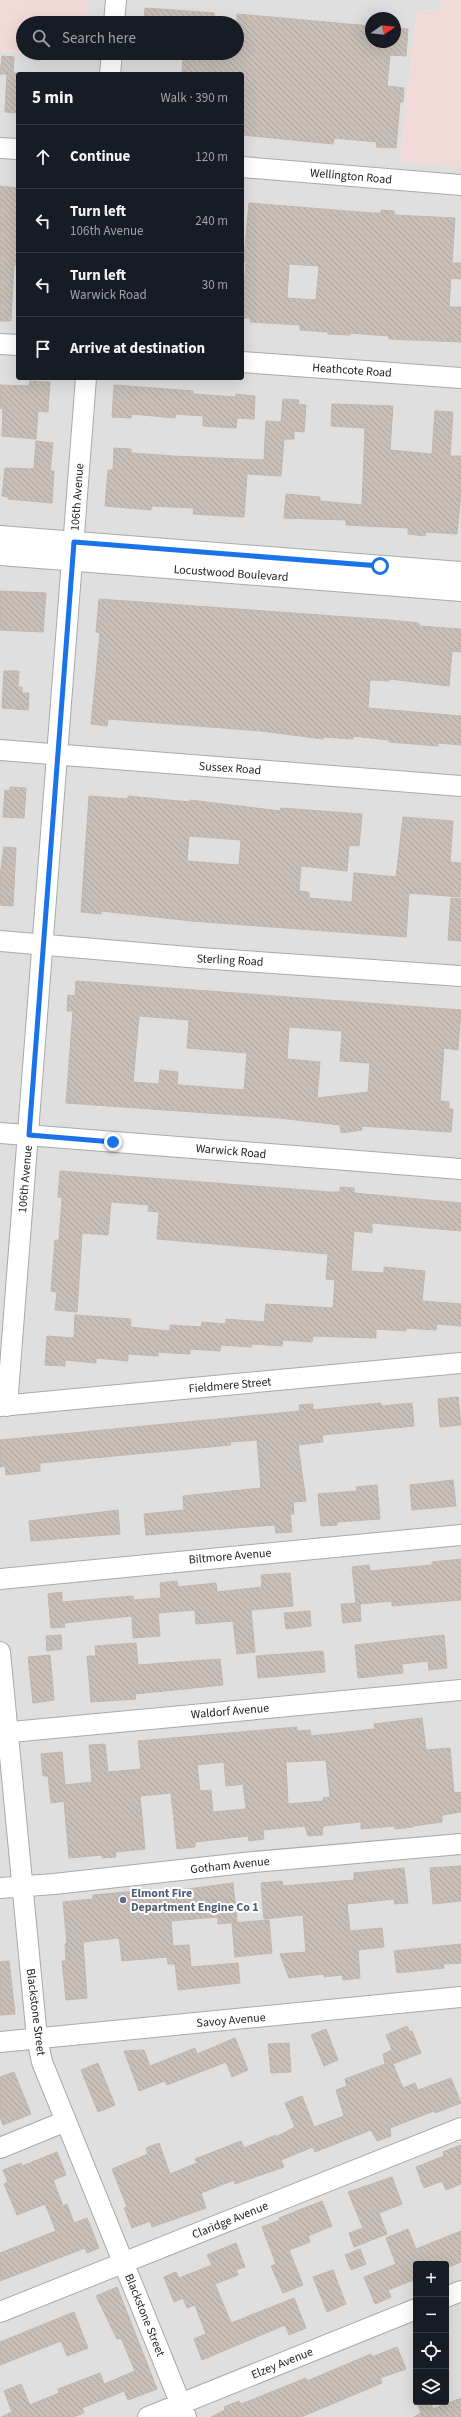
<!DOCTYPE html>
<meta charset="utf-8">
<style>
body{margin:0;font-family:"Source Sans 3",sans-serif;background:#242831;color:#f1f3f6}
.controls{position:absolute;right:12px;bottom:12px;display:grid;overflow:hidden;border-radius:4px;box-shadow:0 4px 16px #0002}
.controls button{width:36px;height:36px;display:grid;place-items:center;padding:0;border:0;border-bottom:1px solid #363941;background:#171b24;color:#f1f3f6;font:20px sans-serif}
.compass{position:absolute;left:365px;top:12px;width:36px;height:36px;border-radius:50%;background:#171b24;box-shadow:0 4px 16px #0002;rotate:76deg}
.stop{position:absolute;width:12px;height:12px;margin:-9px;border:3px solid #1a73e8;border-radius:50%;background:#fff}
.stop.end{background:#1a73e8;border-color:#fff;box-shadow:0 1px 4px #0008}
.list{margin:0;padding:0;list-style:none}
h2{display:flex;justify-content:space-between;align-items:center;height:52px;margin:0;padding:0 16px;font-size:17px}
h2 small{font-size:13px;font-weight:400;color:#9ea1a6}
.list li{display:grid;grid-template-columns:26px 1fr auto;gap:12px;align-items:center;box-sizing:border-box;height:64px;padding:0 16px;border-top:1px solid #363941}
.list b{display:block;font-size:15px;white-space:nowrap}
.list p{margin:0;font-size:13px;white-space:nowrap;color:#9ea1a6}
.list em{font-size:13px;font-style:normal;color:#9ea1a6}
.icon{flex:none;width:22px;height:22px;fill:none;stroke:currentColor;stroke-width:2;stroke-linecap:round;stroke-linejoin:round}
.map{position:relative;flex:none;width:461px;height:2417px;overflow:hidden}
.search{position:absolute;background:#171b24;box-shadow:0 4px 16px #0002;left:16px;top:16px;width:228px;height:44px;display:flex;align-items:center;gap:10px;box-sizing:border-box;padding:0 14px;border-radius:22px;color:#9ea1a6;font-size:15px}
.panel{position:absolute;background:#171b24;box-shadow:0 4px 16px #0002;left:16px;top:72px;width:228px;height:308px;border-radius:4px}
.map>svg:first-child{display:block}
</style>
<div class="map">
<svg width="461" height="2417" viewBox="0 0 461 2417">
<defs>
<pattern id="building-back-hatch" width="6" height="6" patternUnits="userSpaceOnUse"><rect width="6" height="6" fill="#c7bfb8"/><path d="M-1 5l2 2M0 0l6 6M5-1l2 2" fill="none" stroke="#aba49e"/></pattern>
</defs>
<rect width="100%" height="100%" fill="#f2efe9"/>
<path fill="#e0dfdf" fill-rule="evenodd" d="M88 0H442L441 11 417 10 400 162 461 167V2417H0V51L80 57 81 53H237V23H85ZM371 18H395V42H371ZM18 74H242V378H18ZM416 2264H446V2402H416Z"/>
<path fill="#f2dad9" d="M0 0H88L85 23H23V52L0 51Z
M442 0H461V167L400 162 417 10 441 11Z
M30 53H81L80 57Z"/>
<path fill="url(#building-back-hatch)" stroke="#c4b6ab" fill-rule="evenodd" d="M145 8 214 13V23H144Z
M237 14 371 26V42H395V28L408 29 406 56 390 55 387 86 404 88 403 102H400L396 148 376 147 377 142 334 138 333 144 242 135V74H182L183 53H237Z
M2 56 14 57 13 73H18V113L5 112 7 74H0Z
M0 186 18 188V265H14L11 321H0Z
M249 203 372 213H381V210L394 211V215L455 218 452 263H461V279L451 278 449 307H461V342L389 339V336L350 333V335L328 334V332L300 330V325L250 322 251 318H242L246 262H242V247H245ZM289 264 319 266 316 300 287 298Z
M30 381 50 382 48 412 38 411 36 439 2 436 3 409 0 408V385L29 386Z
M114 385 193 391V394L236 397V394L255 396 254 419 237 418 236 428 203 426V416L176 414 175 418 132 414 131 418 112 417Z
M283 399 299 400 298 404 306 405 304 432 294 431V439H284L281 476 247 474 244 517 193 514 194 508 152 506 151 510 105 506 108 470H113L114 448 131 449V453L173 456 264 460 266 421 281 422Z
M332 404 393 406 390 450 432 454 435 411 453 412 450 456H461V492L457 534 426 532 425 536 408 534V528L346 525V520L284 518 286 494 320 497V501L362 505 365 428 331 426Z
M36 441 53 443 50 471H54L52 503 8 499V497L2 496 5 468 34 469Z
M0 591 46 593 43 632 0 630Z
M99 599 389 620 419 623V626L461 629V652L452 651 449 686 389 679V681L370 680 368 708 461 716V745L438 743V746L389 742V740L353 736V739L323 737V739L261 731 108 719 107 726 91 724 100 633 96 632Z
M4 671H19L18 687H22V693H29L28 710 2 708Z
M10 787 26 788 24 818 3 817 5 790 10 791Z
M89 796 128 799V796L190 802V800L280 811 281 808 362 814 359 846 349 845 347 871 301 866 299 891 309 892V898L352 902 354 873 396 877 403 817 453 821 450 862 461 863 460 897 409 893 406 937 192 921 101 911V914L81 912ZM189 836 241 840 239 865 187 861Z
M4 847 16 848 13 906 0 905V876Z
M451 898 461 899V941L448 940Z
M76 981 461 1010 458 1050 444 1048 440 1101 449 1102V1109H453L451 1132 361 1126 362 1130 341 1133 340 1125 279 1118 66 1103 73 1011H67L68 995 75 996ZM139 1016 189 1020 187 1048 247 1053 244 1090 179 1085 177 1084 178 1072 160 1070 159 1084 133 1082ZM289 1027 342 1031 340 1061 370 1063 368 1092 317 1098 320 1062 287 1059Z
M60 1171 331 1192H340V1187L354 1188V1193L461 1203V1231L372 1223V1233L354 1231 351 1271 384 1273V1267L425 1271 422 1301 461 1304V1326L437 1324 436 1330 406 1328V1331L376 1329V1338L313 1336 312 1342 283 1340 282 1346 252 1344 251 1347 221 1345 220 1351 190 1349V1354L158 1352V1356L128 1354V1361L96 1358V1363L65 1360V1366L45 1365 47 1336 74 1338 75 1315 131 1319 130 1327 170 1331V1325L201 1327 202 1322 226 1324V1319L264 1322 266 1304 333 1308 335 1280 326 1279 328 1254 157 1239 159 1212 148 1211 149 1205 111 1202 108 1235 82 1233 77 1312 55 1310 57 1292 51 1291 55 1240H59L62 1198 58 1197Z
M458 1397 461 1425 440 1427 438 1399Z
M381 1403V1406L412 1403 414 1426 322 1435 323 1442 298 1445 306 1501 293 1502 294 1514H290L292 1532 276 1533 275 1525 146 1535 144 1514 184 1510 183 1496 261 1488 257 1440 230 1442 231 1445 40 1463V1471L6 1475 5 1466 0 1467V1440L300 1411 299 1405 313 1404V1410Z
M453 1480 456 1506 412 1510 410 1485Z
M377 1485 380 1519 337 1522V1525L321 1526 318 1494 357 1491 356 1487Z
M118 1510 120 1534 31 1541 29 1521Z
M461 1559V1600L392 1606V1601L360 1604 361 1621 343 1623 341 1604 356 1603 352 1567 369 1565 370 1571 432 1565V1562Z
M290 1573 293 1606 251 1610 255 1652 237 1654 233 1621 196 1624 195 1610 158 1613 160 1636 133 1638 132 1616 64 1623 65 1627 51 1628 48 1594 62 1592V1602L133 1596V1600L161 1598 160 1583 177 1581 178 1587 216 1583 217 1592 262 1587 261 1575Z
M310 1611 311 1626 286 1629 284 1613Z
M61 1635 62 1649 47 1651 46 1636Z
M444 1635 447 1668 429 1670 428 1661 402 1664 403 1673 358 1678 355 1645Z
M136 1643 138 1665 220 1659 223 1685 135 1694 136 1699 91 1702 87 1656H96L95 1646Z
M323 1651 325 1672 258 1678 256 1656Z
M50 1655 54 1700 33 1703 28 1657Z
M422 1718 426 1750 450 1748 454 1793 461 1792V1812L442 1815V1822L413 1826V1827L395 1829 394 1826 361 1829V1822L323 1826 322 1835 308 1836 305 1826 263 1830 264 1839 249 1841 248 1836 195 1842V1847L177 1849 171 1793 140 1796 145 1849 115 1852 116 1857 102 1858V1855L69 1858 64 1801 51 1803 48 1776H43L41 1754 62 1752 65 1785 92 1782 89 1745 105 1744 108 1772 141 1769 138 1741 297 1727V1731L310 1730 311 1736 375 1729 374 1724ZM326 1760 330 1797 323 1798 324 1801 288 1804 286 1762ZM224 1762 226 1786 243 1784 246 1809 213 1812 211 1790 200 1791 197 1765Z
M461 1866V1901L433 1904 430 1868Z
M404 1868 408 1903 395 1904 394 1899 347 1904 350 1931 382 1928 384 1947 358 1950 360 1978 343 1980 342 1975 324 1977V1974L289 1978 280 1954 306 1952 303 1915 264 1919 261 1883 282 1881 283 1886 354 1880V1873Z
M233 1883 237 1922 218 1924V1917L171 1921 173 1946 189 1945 191 1967 238 1963 240 1983 178 1990 175 1964H168L167 1957 122 1961 119 1938 83 1942 87 1998 66 2000 62 1961H66L65 1944 67 1943 63 1902 93 1899V1895L137 1891V1897L172 1893V1891Z
M269 1920 272 1953 235 1957 232 1923Z
M461 1944V1963L443 1964 444 1968 397 1973 394 1951Z
M9 1961 15 2014 0 2015V1962Z
M407 2026 410 2032 412 2031 421 2053 393 2064 403 2088 415 2083 418 2090 451 2078 461 2103 435 2113 434 2111 390 2128 391 2136 377 2141 371 2130 315 2152 313 2147 281 2160 284 2167 235 2184 234 2180 201 2193 206 2208 152 2227 150 2221 132 2228 124 2208 127 2207 112 2169 148 2154 146 2148 159 2143 170 2174 197 2163 195 2159 241 2141 244 2148 276 2135V2137L295 2127 285 2103 302 2096 314 2127 344 2116 336 2090 347 2086 345 2079 385 2064 383 2054 392 2050 386 2035Z
M326 2029 338 2060 324 2066 311 2035Z
M235 2038 248 2070 232 2077 226 2062 167 2085 165 2081 139 2091 124 2051 144 2050 150 2066 195 2048 197 2054Z
M289 2043 291 2072 271 2073 268 2044Z
M98 2063 115 2105 98 2112 81 2070Z
M14 2072 31 2114 3 2125 0 2117V2077Z
M461 2145V2184L446 2190 442 2181 424 2188 416 2167 444 2156 443 2152Z
M57 2152 66 2175 53 2180 63 2206 67 2204 74 2223 87 2218 99 2248 87 2253 85 2248 0 2281V2253L56 2231 45 2204 17 2215 4 2184 8 2182 3 2170 21 2163 22 2166Z
M392 2177 402 2204 379 2213 387 2234 354 2247 349 2233 363 2228 348 2192Z
M322 2201 332 2226 308 2236 310 2242 289 2250 303 2285 283 2293 271 2266 276 2264 262 2227 280 2220 279 2218Z
M408 2229 416 2249 461 2231V2262L446 2268V2264H416V2279L388 2290 391 2297 375 2304 364 2277 396 2264 386 2238Z
M236 2243 245 2267 236 2270 238 2275 215 2284 231 2323 294 2298 306 2328 289 2335 285 2325 202 2360 194 2339 206 2334 195 2305 187 2308 183 2298 174 2302 164 2277 176 2272 179 2278 212 2265 207 2255Z
M360 2249 366 2264 351 2270 345 2255Z
M333 2270 346 2304 327 2312 313 2277Z
M117 2287 157 2389 128 2400 124 2391 82 2408 84 2413 73 2417H1L12 2412 4 2391 21 2384 30 2405 59 2393 58 2389 100 2373 104 2384 135 2371 121 2338 117 2339 96 2296Z
M74 2312 88 2348 67 2356 61 2341 0 2365V2342Z
M397 2347 406 2369 380 2378 382 2383 301 2417H211L225 2410 224 2407 239 2401 241 2404 306 2378 307 2381 371 2354 372 2357Z
M461 2398V2417H414L421 2413 417 2402H430L433 2409Z"/>
<g fill="none" stroke-linecap="round" stroke-linejoin="round">
<g stroke="#a9a9a9" stroke-width="22">
<path id="minor" d="M114 23 116 0
M110 74 112 53
M0 148 18 149
M242 167 461 185
M0 344 18 345
M242 362 461 378
M0 536 461 572
M0 555 461 591
M0 750 461 786
M0 941 200 958 461 976
M0 1133 461 1169
M0 1406 461 1363
M7 1406 86 378
M0 1579 461 1535
M0 1652 37 2038 42 2062 186 2417
M0 1733 461 1690
M0 1888 54 1884 253 1862 461 1844
M0 2042 461 1997
M0 2148 66 2121
M446 2297 461 2291
M0 2312 461 2128
M148 2417 416 2309"/>
</g>
<use href="#minor" stroke="#fff" stroke-width="20"/>
</g>
<g fill="none" stroke-linecap="round" stroke-linejoin="round">
<path stroke="#1a73e8" stroke-width="5" d="M113 1142 29 1135 74 542 380 566"/>
</g>
<circle fill="#5c6f8a" stroke="#fff" stroke-width="1.5" cx="123" cy="1900" r="4"/>
<g text-anchor="middle" stroke-width="4" stroke-linejoin="round" paint-order="stroke">
<g font-size="12" fill="#222" stroke="#fff">
<text transform="translate(351 176) rotate(5)" y="4">Wellington Road</text>
<text transform="translate(352 370) rotate(4)" y="4">Heathcote Road</text>
<text transform="translate(77 497) rotate(-86)" y="4">106th Avenue</text>
<text transform="translate(231 573) rotate(4)" y="4">Locustwood Boulevard</text>
<text transform="translate(230 768) rotate(4)" y="4">Sussex Road</text>
<text transform="translate(230 960) rotate(3)" y="4">Sterling Road</text>
<text transform="translate(231 1151) rotate(5)" y="4">Warwick Road</text>
<text transform="translate(25 1179) rotate(-85)" y="4">106th Avenue</text>
<text transform="translate(230 1385) rotate(-5)" y="4">Fieldmere Street</text>
<text transform="translate(230 1556) rotate(-5)" y="4">Biltmore Avenue</text>
<text transform="translate(230 1711) rotate(-5)" y="4">Waldorf Avenue</text>
<text transform="translate(230 1865) rotate(-6)" y="4">Gotham Avenue</text>
<text transform="translate(36 2012) rotate(83)" y="4">Blackstone Street</text>
<text transform="translate(231 2020) rotate(-5)" y="4">Savoy Avenue</text>
<text transform="translate(230 2220) rotate(-22)" y="4">Claridge Avenue</text>
<text transform="translate(145 2315) rotate(68)" y="4">Blackstone Street</text>
<text transform="translate(282 2363) rotate(-22)" y="4">Elzey Avenue</text>
</g>
<g font-size="12" font-weight="bold" fill="#4e5e75" stroke="#fff" text-anchor="start">
<text x="131" y="1897">Elmont Fire<tspan x="131" dy="14">Department Engine Co 1</tspan></text>
</g>
</g>
</svg>
<div class="controls">
<button>+</button>
<button>−</button>
<button><svg class="icon" aria-label="locate" viewBox="0 0 24 24"><circle cx="12" cy="12" r="6"/><path d="M12 2v4M12 18v4M2 12h4M18 12h4"/></svg></button>
<button><svg class="icon" aria-label="layers" viewBox="0 0 24 24"><path d="M12 4l9 5-9 5-9-5zM3 14l9 5 9-5"/></svg></button>
</div>
<svg class="compass" viewBox="-18 -18 36 36"><path d="M0-13l5 13h-10z" fill="#e53935"/><path d="M0 13l5-13h-10z" fill="#9ea1a6"/></svg>
<div class="stop" style="left:380px;top:566px"></div>
<div class="stop end" style="left:113px;top:1142px"></div>
<div class="search"><svg class="icon" aria-label="search" viewBox="0 0 24 24"><circle cx="10" cy="10" r="6"/><path d="M15 15l6 6"/></svg>Search here</div>
<section class="panel">
<h2>5 min<small>Walk · 390 m</small></h2>
<ul class="list">
<li><svg class="icon" aria-label="ahead" viewBox="0 0 24 24"><path d="M12 20V5M6 11l6-6 6 6"/></svg><div><b>Continue</b></div><em>120 m</em></li>
<li><svg class="icon" aria-label="left" viewBox="0 0 24 24"><path d="M17 20v-9H6M10 6l-5 5 5 5"/></svg><div><b>Turn left</b><p>106th Avenue</p></div><em>240 m</em></li>
<li><svg class="icon" aria-label="left" viewBox="0 0 24 24"><path d="M17 20v-9H6M10 6l-5 5 5 5"/></svg><div><b>Turn left</b><p>Warwick Road</p></div><em>30 m</em></li>
<li><svg class="icon" aria-label="arrive" viewBox="0 0 24 24"><path d="M6 21V4h12l-3 4 3 4H6"/></svg><div><b>Arrive at destination</b></div></li>
</ul>
</section>
</div>
